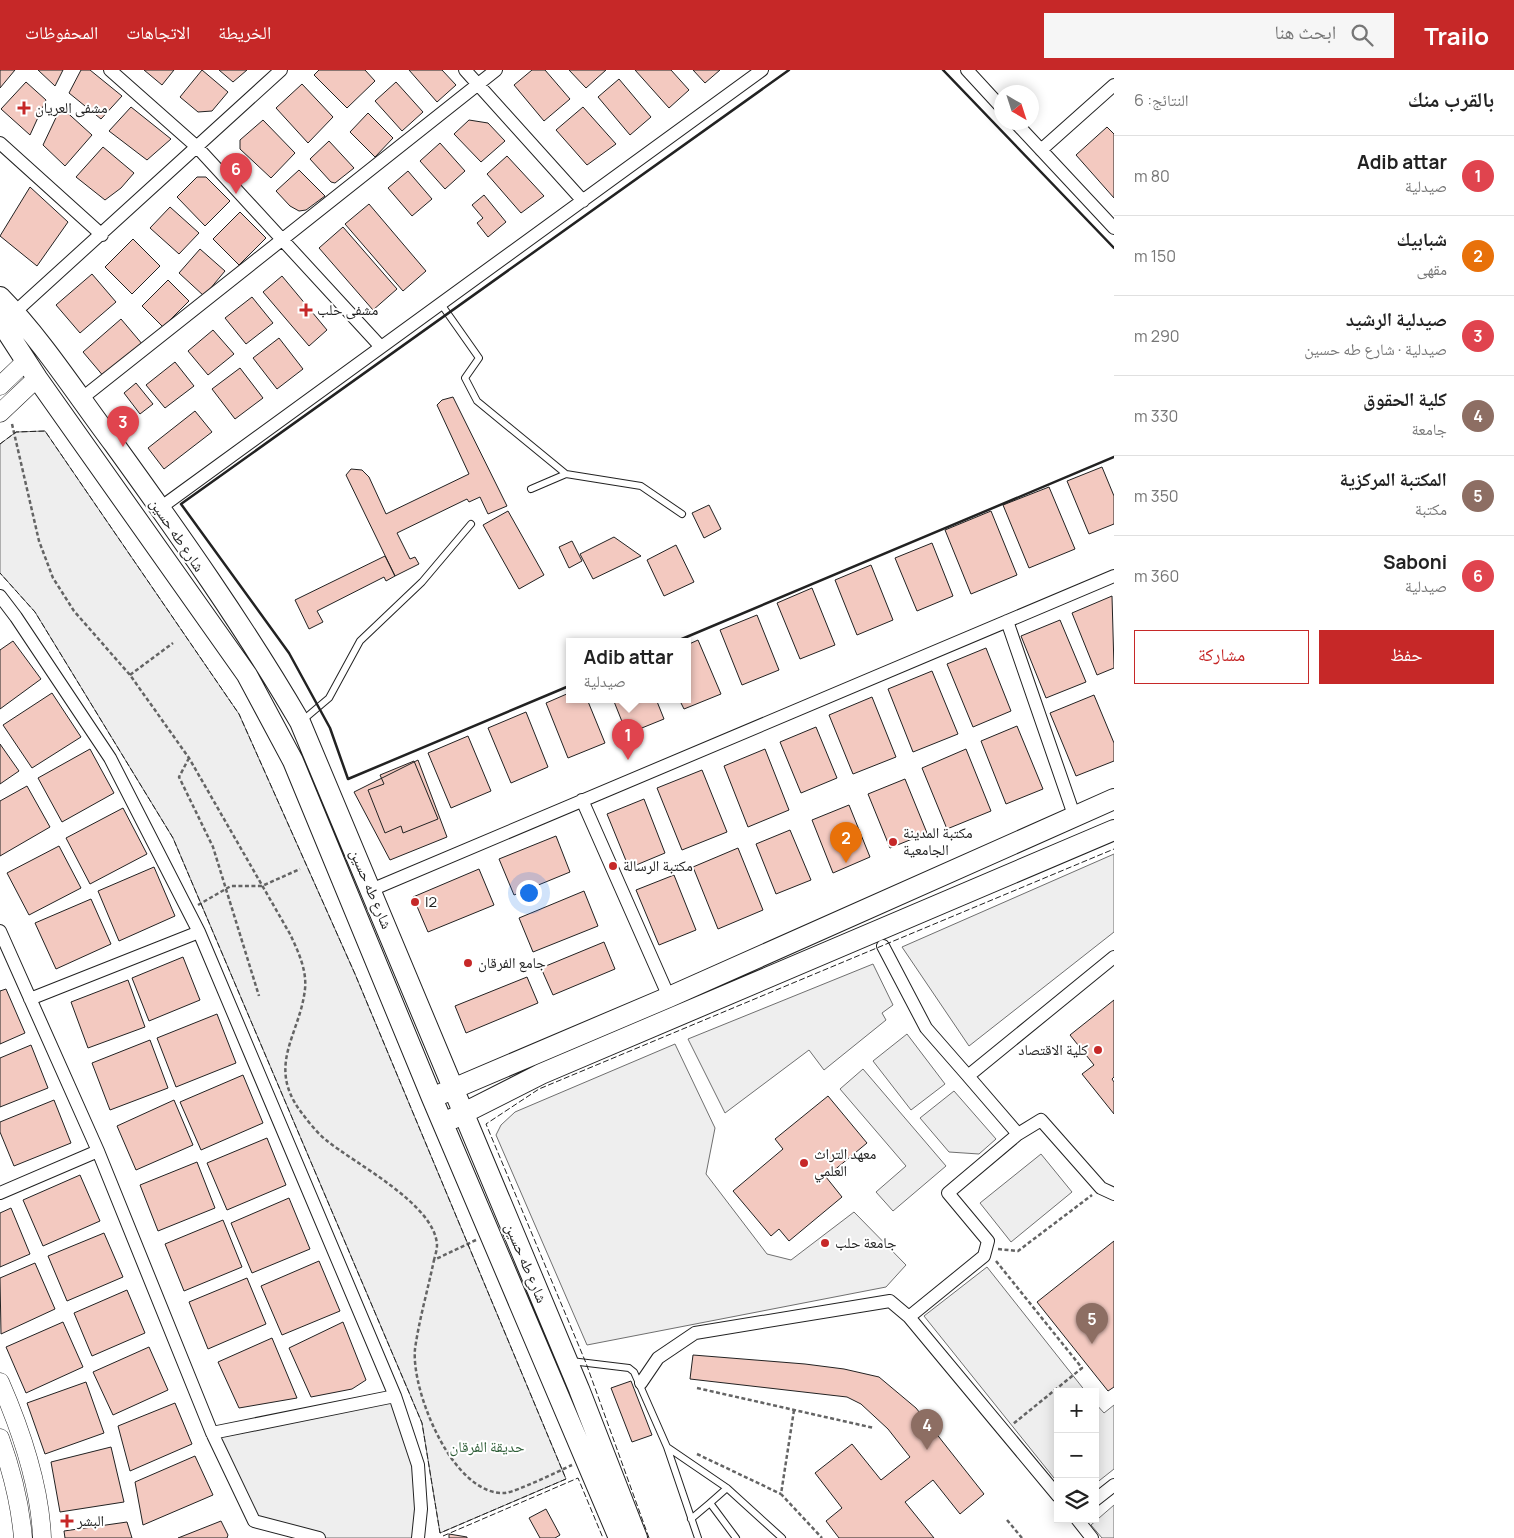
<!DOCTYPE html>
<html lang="ar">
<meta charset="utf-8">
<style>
body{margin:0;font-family:Manrope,"Noto Naskh Arabic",sans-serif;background:#f6f6f6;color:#222;direction:rtl}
.controls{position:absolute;right:15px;bottom:15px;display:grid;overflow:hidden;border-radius:0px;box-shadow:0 2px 12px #0003}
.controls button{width:45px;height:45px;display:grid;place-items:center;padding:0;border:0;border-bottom:1px solid #e0e0e0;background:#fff;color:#222;font:25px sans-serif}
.compass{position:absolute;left:994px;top:15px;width:45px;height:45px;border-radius:50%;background:#fff;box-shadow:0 2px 12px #0003;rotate:141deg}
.you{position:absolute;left:528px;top:822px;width:18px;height:18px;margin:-12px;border:4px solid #fff;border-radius:50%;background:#1a73e8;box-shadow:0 0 0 8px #1a73e833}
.badge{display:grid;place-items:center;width:32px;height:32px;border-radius:50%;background:#c62828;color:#fff;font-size:16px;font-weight:700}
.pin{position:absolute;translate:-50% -41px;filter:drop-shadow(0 1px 2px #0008)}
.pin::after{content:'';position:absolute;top:26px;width:18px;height:15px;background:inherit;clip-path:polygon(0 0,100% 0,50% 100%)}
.popup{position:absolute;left:566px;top:568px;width:125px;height:65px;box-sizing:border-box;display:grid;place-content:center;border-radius:0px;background:#fff;filter:drop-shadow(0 1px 4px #0005);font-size:16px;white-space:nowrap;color:#767676}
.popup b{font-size:19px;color:#222}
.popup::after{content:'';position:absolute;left:50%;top:100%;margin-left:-10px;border:10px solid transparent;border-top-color:#fff}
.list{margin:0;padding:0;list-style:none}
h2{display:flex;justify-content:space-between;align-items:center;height:65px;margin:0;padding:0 20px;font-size:21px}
h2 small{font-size:16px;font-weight:400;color:#767676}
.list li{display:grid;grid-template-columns:32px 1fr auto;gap:15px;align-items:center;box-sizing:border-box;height:80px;padding:0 20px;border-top:1px solid #e0e0e0}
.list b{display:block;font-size:19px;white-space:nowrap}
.list p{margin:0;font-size:16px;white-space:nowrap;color:#767676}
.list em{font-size:16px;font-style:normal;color:#767676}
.actions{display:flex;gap:10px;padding:15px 20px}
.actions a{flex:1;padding:11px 0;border:1px solid #c62828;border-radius:0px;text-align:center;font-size:18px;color:#c62828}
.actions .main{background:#c62828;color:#fff}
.icon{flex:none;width:28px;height:28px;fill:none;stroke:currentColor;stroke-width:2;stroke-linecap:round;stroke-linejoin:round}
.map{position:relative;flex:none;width:1114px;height:1468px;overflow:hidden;direction:ltr}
header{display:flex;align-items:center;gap:30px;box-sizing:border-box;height:70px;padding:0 25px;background:#c62828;color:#fff}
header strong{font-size:24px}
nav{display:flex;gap:28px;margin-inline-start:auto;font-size:18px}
.search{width:350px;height:45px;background:#f6f6f6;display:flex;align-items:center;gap:12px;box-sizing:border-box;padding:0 18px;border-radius:0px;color:#767676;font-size:19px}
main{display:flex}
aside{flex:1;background:#fff}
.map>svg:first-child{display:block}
</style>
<header>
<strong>Trailo</strong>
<div class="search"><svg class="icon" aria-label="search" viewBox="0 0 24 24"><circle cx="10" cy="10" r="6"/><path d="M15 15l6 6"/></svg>ابحث هنا</div>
<nav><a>الخريطة</a><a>الاتجاهات</a><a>المحفوظات</a></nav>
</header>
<main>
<aside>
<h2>بالقرب منك<small>النتائج: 6</small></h2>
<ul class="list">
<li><span class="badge" style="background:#e0444e">1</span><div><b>Adib attar</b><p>صيدلية</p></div><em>80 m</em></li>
<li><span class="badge" style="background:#e8710a">2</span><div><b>شبابيك</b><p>مقهى</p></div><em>150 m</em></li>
<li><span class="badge" style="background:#e0444e">3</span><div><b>صيدلية الرشيد</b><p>صيدلية · شارع طه حسين</p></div><em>290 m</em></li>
<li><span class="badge" style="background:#8d6e63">4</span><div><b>كلية الحقوق</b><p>جامعة</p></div><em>330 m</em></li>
<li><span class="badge" style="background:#8d6e63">5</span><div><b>المكتبة المركزية</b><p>مكتبة</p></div><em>350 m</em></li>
<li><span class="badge" style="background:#e0444e">6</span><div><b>Saboni</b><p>صيدلية</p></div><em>360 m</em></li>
</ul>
<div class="actions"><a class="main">حفظ</a><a>مشاركة</a></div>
</aside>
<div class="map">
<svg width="1114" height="1468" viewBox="0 0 1114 1468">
<rect width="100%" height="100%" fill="#fff"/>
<path fill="#eee" stroke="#6f6f6f" d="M45 361 239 644 355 904 566 1409 440 1463 422 1353 173 768 35 542 0 503V374L16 362Z
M1114 784V862L969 976 902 877Z
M873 894 893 935 882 943 886 950 824 1000 809 980 725 1043 688 969Z
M907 964 945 1014 911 1040 873 991Z
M675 974 715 1058 706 1104 767 1184 791 1190 854 1142 906 1195 886 1217 587 1275 496 1065 501 1055 515 1042Z
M863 999 946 1096 893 1141 876 1122 906 1096 840 1019Z
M954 1021 996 1069 979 1084 949 1082 920 1048Z
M1041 1084 1072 1122 1011 1172 980 1133Z
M987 1197 1086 1322H1058V1413L924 1246Z
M395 1326 418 1395 416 1468H319L254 1451 212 1363Z
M1095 1333 1104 1343 1114 1335V1399L1095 1414Z
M1114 1435V1468H1102L1091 1455Z"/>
<path fill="#f3c9c0" stroke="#222" d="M0 0H15L0 18Z
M38 0H63L55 16Z
M81 0H90L122 26 101 49 69 23Z
M144 0H174L162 15Z
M202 0 228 22 212 41 198 42 180 27Z
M219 0H247L233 12Z
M319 0H365L375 11 347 38 314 5Z
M409 0H442L456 15 437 32Z
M532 0H545L570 29 544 51 514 15Z
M569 0H606L586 18Z
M635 0H671L689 20 669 38Z
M693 0H720L705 13Z
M619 9 651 47 630 65 598 27Z
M26 12 46 30 30 65 1 39Z
M396 12 423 42 402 61 375 31Z
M302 14 333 47 308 73 276 38Z
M61 37 92 65 65 96 43 75Z
M131 37 171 69 147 90 109 61Z
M583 37 616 74 587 95 556 60Z
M368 43 393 68 375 87 350 62Z
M263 50 295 83 271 108 240 79V70Z
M469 50 488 53 505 71 481 92 454 64Z
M1107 57 1114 64V128L1076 85Z
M329 71 354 98 335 113 331 112 310 89Z
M440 73 465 101 445 119 420 91Z
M103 77 134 103 121 118 105 130 76 107Z
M507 86 544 126 521 143 487 104Z
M299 100 325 126 306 140 299 141 290 136 276 121Z
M408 101 432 129 412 146 388 118Z
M197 107H206L230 131 205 156 177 127Z
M30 117 68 152 37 196 0 166Z
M484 125 506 152 488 167 477 153 483 148 472 135Z
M369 134 426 201 403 221 345 154Z
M170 137 199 163 179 184 150 158Z
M240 142 266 168 239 195 213 169Z
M343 157 397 219 373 240 319 178Z
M133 169 160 196 132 224 105 197Z
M200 179 225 201 204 226 179 203Z
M92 204 116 232 80 263 56 235Z
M282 206 327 260 309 276 263 222Z
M168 210 189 231 163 257 142 236Z
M252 227 273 253 246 274 225 248Z
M121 249 143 275 105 308 83 282Z
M213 260 234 284 208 305 188 281Z
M279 268 303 299 277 319 253 288Z
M175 292 194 316 165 338 146 315Z
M240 298 263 328 235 349 212 319Z
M136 313 153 334 140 344 124 323Z
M453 327 507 436 488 444 480 427 469 432 467 429 397 463 410 489 415 487 419 494 395 506 346 405 351 399 362 400 369 407 386 444 469 404 437 335 442 330Z
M195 341 212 362 164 399 148 378Z
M1102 397 1114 426V454L1089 464 1067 411Z
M1049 417 1075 479 1029 498 1003 435Z
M709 435 721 459 704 468 692 443Z
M508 441 544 505 519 519 483 455Z
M991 441 1017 505 971 524 945 460Z
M614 467 641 486 593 509 580 484Z
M572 471 582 491 569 498 559 477Z
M932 473 953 526 917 541 895 488Z
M676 475 694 512 664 526 647 490Z
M385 486 395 506 386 511 384 507 317 541 323 552 309 559 295 530Z
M871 495 893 550 857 565 835 510Z
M812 518 835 575 800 589 777 533Z
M1112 526 1114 598 1097 605 1072 543Z
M757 545 779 600 742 615 720 560Z
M1060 550 1086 612 1046 628 1021 566Z
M698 570 721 624 684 639 679 629H687V575Z
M13 571 41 609 0 639V580Z
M986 578 1011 641 973 657 947 594Z
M932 601 958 664 913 682 888 619Z
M52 623 81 667 32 698 3 655Z
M569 623V629H587L605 673 568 688 546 633Z
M1094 625 1114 673V691L1076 706 1050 643Z
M872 627 896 687 853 704 829 645Z
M613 629H656L664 649 627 664Z
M526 642 548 697 511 713 488 658Z
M1017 656 1043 719 1006 734 981 671Z
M816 657 837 708 801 723 780 672Z
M468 666 491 721 451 738 428 683Z
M0 674 19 701 0 714Z
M90 679 114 723 62 752 38 708Z
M765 679 789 740 748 757 724 696Z
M966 679 991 741 947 759 922 698Z
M418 690 447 767 390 790 354 722Z
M414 691 438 749 403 763 401 756 385 763 368 720 384 714 380 705Z
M702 700 727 762 682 780 657 718Z
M905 709 927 763 890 778 868 724Z
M27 716 50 757 0 786V731Z
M644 729 665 783 629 798 607 744Z
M849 735 870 787 833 803 812 750Z
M123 738 147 784 90 814 66 768Z
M790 760 811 810 776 824 756 774Z
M556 766 570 802 514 825 499 789Z
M59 776 81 818 29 845 7 803Z
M738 778 763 840 718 859 693 797Z
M154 797 175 846 119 871 98 821Z
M479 799 494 835 428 862 413 827Z
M674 805 696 860 659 875 636 820Z
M584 821 598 856 533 882 519 848Z
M91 829 111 874 56 899 35 853Z
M604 872 615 899 553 925 541 898Z
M183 887 200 930 149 951 132 908Z
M527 907 538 933 466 963 455 936Z
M128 910 145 957 88 978 71 932Z
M6 919 25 963 0 974V921Z
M1114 930V1007L1112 1009 1114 1012V1044L1082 1004 1094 995 1070 965Z
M217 944 236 993 176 1017 157 968Z
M150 970 168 1018 110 1040 92 993Z
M31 975 48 1018 0 1037V988Z
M243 1005 263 1053 201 1080 180 1032Z
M828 1026 867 1073 826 1107 842 1127 789 1171 779 1159 771 1166 733 1121 783 1079 775 1069Z
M54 1030 71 1073 14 1096 0 1062V1052Z
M174 1030 193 1075 136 1100 117 1056Z
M267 1068 286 1115 227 1140 207 1093Z
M197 1092 215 1138 158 1161 140 1115Z
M80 1105 100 1151 43 1176 23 1130Z
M289 1128 310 1179 252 1203 231 1153Z
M11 1138 30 1184 0 1197V1143Z
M223 1150 242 1197 184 1221 165 1174Z
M104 1163 123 1207 67 1231 48 1186Z
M1114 1171V1317L1108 1321 1037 1232Z
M319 1191 340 1241 282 1265 261 1216Z
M35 1193 55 1239 1 1264 0 1208Z
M247 1208 266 1254 208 1279 189 1232Z
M127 1220 145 1263 92 1286 74 1243Z
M63 1252 83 1297 26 1323 6 1277Z
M343 1252 366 1310 352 1319 311 1327 289 1278Z
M272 1268 297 1328 239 1338 218 1292Z
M149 1277 168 1320 113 1345 93 1302Z
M693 1285 805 1294 844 1299 879 1307 916 1338 984 1424 960 1444 933 1410 905 1432 934 1468H839L826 1451 842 1438 815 1403 852 1374 881 1410 910 1387 888 1359 861 1334 847 1327 690 1309Z
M631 1311 652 1365 632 1372 611 1318Z
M86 1312 104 1363 45 1384 27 1333Z
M175 1333 192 1374 130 1401 118 1356Z
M111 1377 124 1432 60 1442 51 1392Z
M195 1386 213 1425 143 1455 135 1412Z
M546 1439 560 1465 555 1468H540L529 1448Z
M221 1451 228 1465 227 1468H178Z
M127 1452 132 1468H65L64 1461Z
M449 1464 467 1467V1468H449Z"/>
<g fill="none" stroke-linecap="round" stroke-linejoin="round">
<g stroke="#222" stroke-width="8">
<path id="lane" d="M441 234 479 288 465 308 477 331 566 404
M531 419 566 404 641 416 682 444
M303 650 329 628 360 571 422 512 471 454
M571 1291 629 1298 634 1302 667 1377 727 1418 782 1468
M667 1377 698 1468
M727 1418 710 1433 736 1468
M691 1449 710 1433"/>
</g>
<g stroke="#222" stroke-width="14">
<path id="street" d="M110 0 197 77 381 277
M465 0 583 131
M967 0 1002 38
M1015 52 1114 158
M0 73 102 165
M1041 80 1114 15
M15 242 281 0
M81 329 496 0
M160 438 762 0
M0 526 16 547 110 688 199 862 395 1326 418 1395 421 1439 418 1468
M1007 551 1074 745
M582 730 669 927
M371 820 1114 506
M0 861 98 1081 212 1363 254 1451 319 1468
M883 876 926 958 968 1006 1114 887
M30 929 199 862
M968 1006 1018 1064 948 1123 988 1171 984 1186 909 1247 1058 1426
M1018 1064 1041 1050 1101 1118 1114 1124
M0 1123 98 1081
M641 1313 658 1288 695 1263 890 1231 909 1247
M212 1363 395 1326
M1095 1430 1114 1415
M1077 1449 1092 1468"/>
</g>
<g stroke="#222" stroke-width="19">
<path id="secondary" d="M0 316 26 291
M0 343 37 308
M0 1312C21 1360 40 1414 42 1468
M0 1368C12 1401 20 1433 23 1468"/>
</g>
<g stroke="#222" stroke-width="22">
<path id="primary" d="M0 227C43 271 77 325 114 374 179 464 244 556 300 652L579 1319 637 1468
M0 251 37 308 247 605 293 691 432 1028 619 1468
M441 1024 669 927 1114 729
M452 1049 541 1004 1114 760"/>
</g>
<path stroke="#646464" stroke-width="2.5" stroke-dasharray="4 2.5" stroke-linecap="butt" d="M12 354 39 471 53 508 74 541 130 605 189 688 290 864C298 881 307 900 305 919 300 965 266 995 301 1042 308 1051 317 1063 326 1070 355 1094 435 1134 437 1175 437 1180 435 1186 434 1190
M130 605 173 573
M189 688 179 707 213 777 259 926
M198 835 231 816H262L300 799
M476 1170 434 1190C428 1219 419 1250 415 1279 411 1321 453 1426 505 1423 516 1422 559 1401 572 1395
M998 1179 1018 1181 1092 1125
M996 1191 1082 1298 1013 1354
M697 1318 874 1358
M794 1340 781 1424 822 1468
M697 1384 781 1424
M1007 1450 1022 1468"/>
<use href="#lane" stroke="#fff" stroke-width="6"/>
<use href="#street" stroke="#fff" stroke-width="12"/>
<use href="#secondary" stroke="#fff" stroke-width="18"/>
<use href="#primary" stroke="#fff" stroke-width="20"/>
<path stroke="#222" stroke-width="1" stroke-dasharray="6 2.5" stroke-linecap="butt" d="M0 374 16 362 45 361 239 644 355 904 566 1409 440 1463 422 1353 173 768 35 542 0 503
M443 1466 578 1408 603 1468
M649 1468 586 1293 486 1054 539 1019 1114 779"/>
<path stroke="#222" stroke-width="2.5" d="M943 0 1114 178
M677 571 1114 387
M569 616 348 709 330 658 289 583 181 434 789 0"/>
</g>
<g fill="#c62828" stroke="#fff" stroke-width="2">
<path d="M21.5 30.5h5v5h5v5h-5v5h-5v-5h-5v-5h5z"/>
<path d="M303.5 232.5h5v5h5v5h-5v5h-5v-5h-5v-5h5z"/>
<circle cx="893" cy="772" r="5"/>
<circle cx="613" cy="796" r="5"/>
<circle cx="415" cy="832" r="5"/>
<circle cx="468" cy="893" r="5"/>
<circle cx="1098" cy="980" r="5"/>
<circle cx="804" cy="1093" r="5"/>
<circle cx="825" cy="1173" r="5"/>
<path d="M64.5 1443.5h5v5h5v5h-5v5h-5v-5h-5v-5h5z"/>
</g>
<g text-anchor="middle" stroke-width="4" stroke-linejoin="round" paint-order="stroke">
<g font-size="15" fill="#222" stroke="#fff" text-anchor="start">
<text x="35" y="43">مشفى العريان</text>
<text x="317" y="245">مشفى حلب</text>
<text x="903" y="768">مكتبة المدينة<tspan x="903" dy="17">الجامعية</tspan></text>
<text x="623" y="801">مكتبة الرسالة</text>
<text x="425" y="837">I2</text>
<text x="478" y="898">جامع الفرقان</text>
<text x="1088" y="985" text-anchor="end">كلية الاقتصاد</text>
<text x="814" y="1089">معهد التراث<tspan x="814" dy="17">العلمي</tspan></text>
<text x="835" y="1178">جامعة حلب</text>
<text x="77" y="1456">البشر</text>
</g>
<g font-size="15" fill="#222" stroke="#fff">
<text transform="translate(177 465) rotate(56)" y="5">شارع طه حسين</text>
<text transform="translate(371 819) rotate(67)" y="5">شارع طه حسين</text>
<text transform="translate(526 1193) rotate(67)" y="5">شارع طه حسين</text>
</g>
<g font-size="15" fill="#2f5e38" stroke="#fff">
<text x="487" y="1382">حديقة الفرقان</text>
</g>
</g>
</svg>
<div class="controls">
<button>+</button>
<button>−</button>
<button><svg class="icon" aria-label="layers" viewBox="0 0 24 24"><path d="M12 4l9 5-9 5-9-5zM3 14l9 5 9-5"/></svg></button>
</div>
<svg class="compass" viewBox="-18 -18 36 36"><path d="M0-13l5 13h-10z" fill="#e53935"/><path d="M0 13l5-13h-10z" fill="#767676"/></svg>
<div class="you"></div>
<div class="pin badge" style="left:628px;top:690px;background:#e0444e">1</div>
<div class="popup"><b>Adib attar</b>صيدلية</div>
<div class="pin badge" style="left:846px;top:793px;background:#e8710a">2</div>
<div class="pin badge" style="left:123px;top:377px;background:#e0444e">3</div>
<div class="pin badge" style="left:927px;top:1380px;background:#8d6e63">4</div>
<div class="pin badge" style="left:1092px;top:1274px;background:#8d6e63">5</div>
<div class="pin badge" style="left:236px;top:124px;background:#e0444e">6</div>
</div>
</main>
